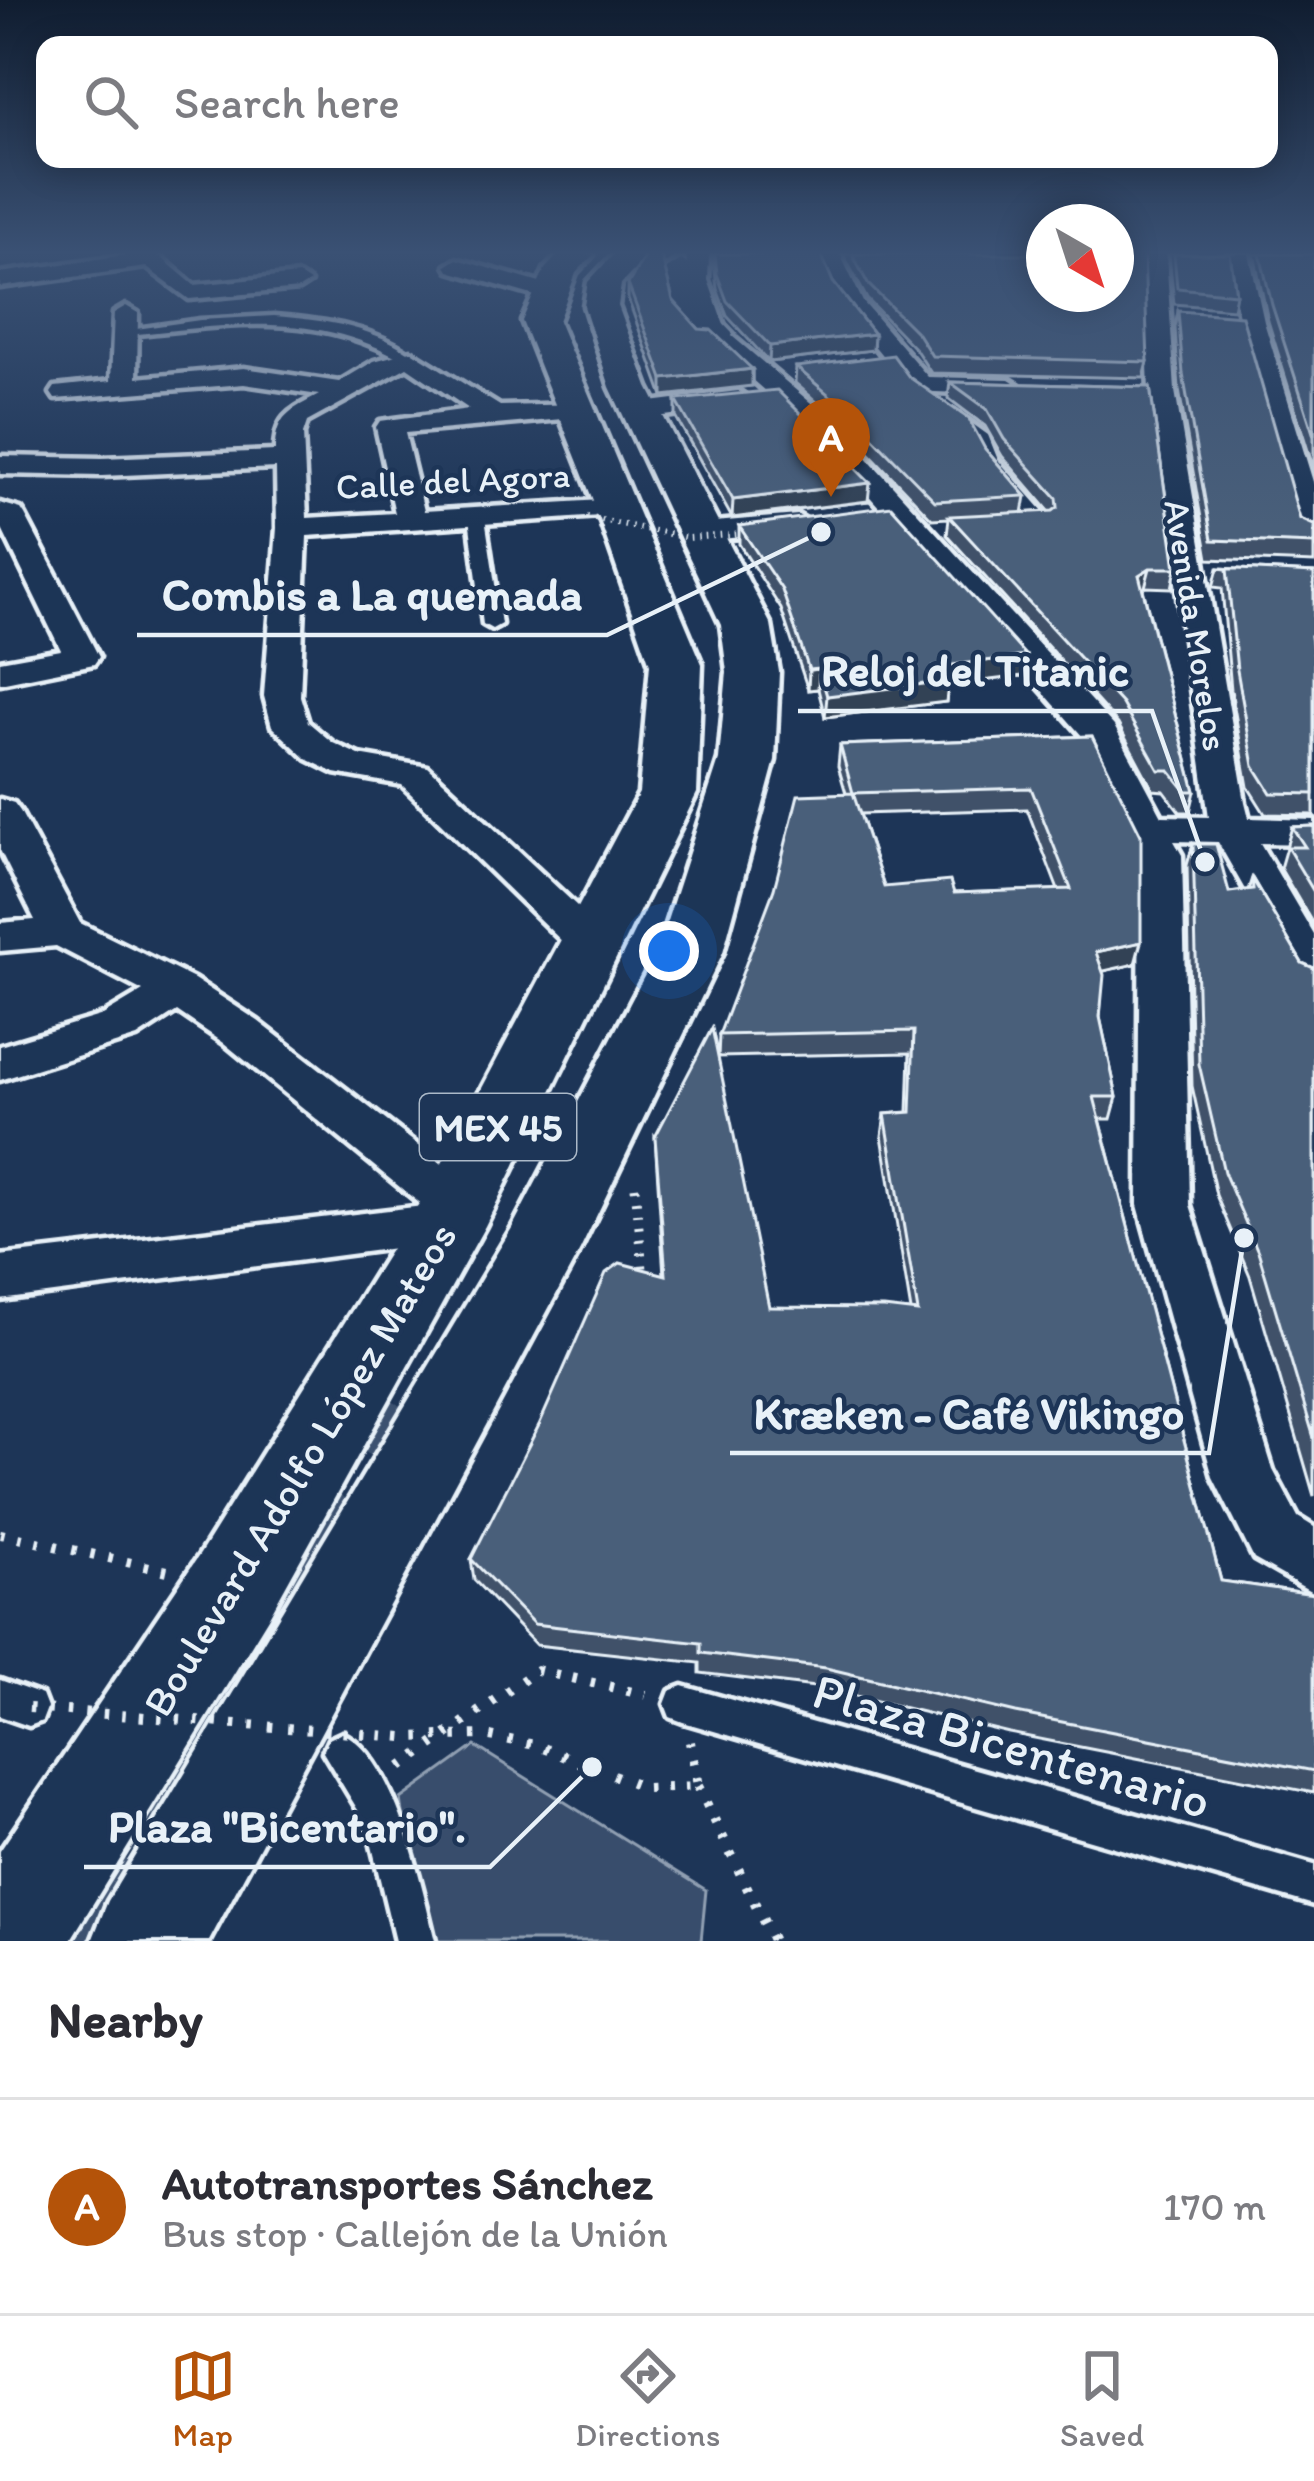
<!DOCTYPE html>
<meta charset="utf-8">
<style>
body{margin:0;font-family:Itim,sans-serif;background:#f2f2f3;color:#2b2b33}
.compass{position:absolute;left:1026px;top:204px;width:108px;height:108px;border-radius:50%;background:#fff;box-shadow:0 6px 30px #0003;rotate:141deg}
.you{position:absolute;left:669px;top:951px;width:42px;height:42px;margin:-30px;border:9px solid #fff;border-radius:50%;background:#1a73e8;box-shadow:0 0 0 18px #1a73e833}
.badge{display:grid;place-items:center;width:78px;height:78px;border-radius:50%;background:#b45309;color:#fff;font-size:39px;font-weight:700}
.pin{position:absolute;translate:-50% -99px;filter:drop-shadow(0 3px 6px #0008)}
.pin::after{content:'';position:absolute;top:63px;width:42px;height:36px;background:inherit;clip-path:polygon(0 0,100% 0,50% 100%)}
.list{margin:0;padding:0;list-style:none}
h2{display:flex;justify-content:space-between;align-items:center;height:156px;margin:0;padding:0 48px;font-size:51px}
h2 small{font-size:39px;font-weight:400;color:#7c7c81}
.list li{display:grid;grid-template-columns:78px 1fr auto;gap:36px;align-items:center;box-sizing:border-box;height:216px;padding:0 48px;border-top:3px solid #e1e1e2}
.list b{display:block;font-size:45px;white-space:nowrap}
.list p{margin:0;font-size:39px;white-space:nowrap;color:#7c7c81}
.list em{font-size:39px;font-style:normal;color:#7c7c81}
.icon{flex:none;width:66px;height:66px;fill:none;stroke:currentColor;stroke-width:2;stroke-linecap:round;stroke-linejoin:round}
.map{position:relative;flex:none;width:1314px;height:1941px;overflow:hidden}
.search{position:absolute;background:#fff;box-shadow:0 6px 30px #0003;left:36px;right:36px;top:36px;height:132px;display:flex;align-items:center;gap:30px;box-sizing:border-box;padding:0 42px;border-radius:24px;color:#7c7c81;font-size:45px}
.sheet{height:372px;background:#fff}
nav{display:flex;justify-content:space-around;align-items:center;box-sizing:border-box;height:168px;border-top:3px solid #e1e1e2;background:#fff;font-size:33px;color:#7c7c81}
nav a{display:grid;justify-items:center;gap:6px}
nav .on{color:#b45309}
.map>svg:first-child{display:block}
</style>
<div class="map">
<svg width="1314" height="1941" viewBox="0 0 1314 1941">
<rect width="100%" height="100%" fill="#1d3557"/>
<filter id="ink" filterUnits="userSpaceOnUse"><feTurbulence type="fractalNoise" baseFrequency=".00833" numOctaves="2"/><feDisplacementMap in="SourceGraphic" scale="24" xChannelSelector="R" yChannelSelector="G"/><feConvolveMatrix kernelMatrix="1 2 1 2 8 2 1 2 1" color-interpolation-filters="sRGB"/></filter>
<g filter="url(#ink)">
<path fill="#374d6c" stroke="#909fb2" stroke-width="3" d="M475 1746 706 1890 701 1941H405L406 1834 401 1799Z"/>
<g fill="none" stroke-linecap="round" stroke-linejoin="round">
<path stroke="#3b516f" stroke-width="76" stroke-dasharray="76 39" stroke-linecap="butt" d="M382 1419 392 1401"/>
<path stroke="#3b516f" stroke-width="99" stroke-dasharray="99 50" stroke-linecap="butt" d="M287 1579 383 1416
M70 1941 195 1735"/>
<g stroke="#e8f1f8" stroke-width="9">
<path id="service" d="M274 316C325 320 377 327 418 359L406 362C315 309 228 325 128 335L122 331 200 320Z
M943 410H953L988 435 998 460 1050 519V525H1038L986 464 976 440 943 416Z
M477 513 485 518 501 624 492 629 483 624 469 518Z
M0 1680 42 1695 47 1708 42 1721 29 1726 0 1716Z
M683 1686 1314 1865V1905L683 1722 670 1717 665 1704 670 1691Z
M342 1733C396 1756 422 1888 435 1941H395L367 1825 323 1752 329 1739Z"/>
</g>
<g stroke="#e8f1f8" stroke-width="9">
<path id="minor" d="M132 254H157L194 285 299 275 310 282 299 289 189 299 146 267 0 287V273Z
M687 254H709L708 280 726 331 837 425 1114 726 1162 816 1209 817 1149 391 1144 254H1166L1175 391 1245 802 1249 818 1314 820V844L1260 843 1314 935V988L1298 983 1218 842 1174 841 1182 855 1190 1205 1273 1470 1298 1517 1314 1527V1593L1254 1559 1213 1477 1138 1205 1140 855 1084 738 817 437 706 339 686 280Z
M818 254H840L863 302 928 377 1009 379 1022 387 1009 395 911 391 843 307Z
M1227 254H1249L1264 322 1314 485V545L1299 536 1240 322Z
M457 259 557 288 561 293 549 300 449 271 446 266Z
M126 306 138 313 137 378 244 368 339 382 374 361 411 351 500 406 583 404 587 410 583 416 574 418 405 433 424 511 618 499 629 502 633 508 629 514 307 536 300 696 308 722 333 743 359 755 428 767 607 934 613 944 607 954 591 958 575 954 402 785 335 773 307 759 272 726 264 696 277 528 276 468 102 476 0 474V456L102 458 275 451C275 415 291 410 319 395L244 384 55 399 51 393 55 387 111 381 114 313ZM407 367 469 409 380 421 376 427 395 513 307 518 303 434 307 422Z
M738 391 751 399 747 405 642 419 629 411 642 403Z
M0 503 21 509 25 515 99 657 94 664 0 683V661L61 650 0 525Z
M798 515 813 524 809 530 702 541 687 532 702 523Z
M0 799 14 803 20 811 80 923 194 979 258 1021 477 1191 484 1205 477 1219 469 1222 463 1239 0 1300V1256L423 1206 224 1043 177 1011 137 1037 0 1080V1046L103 1015 143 991 56 946 0 951V923L35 920 0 850Z"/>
</g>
<g stroke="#e8f1f8" stroke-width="9">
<path id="primary" d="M559 254H594L576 273 558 321 702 664 697 793 485 1226 268 1618 70 1941H0V1851L200 1554 430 1186 639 793 650 664 596 508 522 321 545 269Z
M614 254H649L621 284 618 306 648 387 771 625 779 672 775 760 723 952 580 1250 209 1941H92L108 1901 512 1228 657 952 719 760 727 672 721 625 610 387 584 306 588 282Z
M681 260 697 270 710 310 733 334 728 342H702L677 314 665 270Z"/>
</g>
<path stroke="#e8f1f8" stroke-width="9" stroke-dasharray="3 10" stroke-linecap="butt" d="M635 1187 644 1279"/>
<path stroke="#e8f1f8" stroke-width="10" stroke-dasharray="4.5 14" stroke-linecap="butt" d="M0 1534 168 1571
M401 1767 537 1670 646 1695
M698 1786 773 1941
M647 1788 698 1786 690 1742"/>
<use href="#service" fill="#1d3557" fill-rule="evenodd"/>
<use href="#minor" fill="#1d3557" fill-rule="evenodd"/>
<use href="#primary" fill="#1d3557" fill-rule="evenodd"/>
<path stroke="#e8f1f8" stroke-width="6" stroke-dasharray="1.5 6" stroke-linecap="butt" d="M587 517 688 538 745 534"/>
<path stroke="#e8f1f8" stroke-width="10" stroke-dasharray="4.5 14" stroke-linecap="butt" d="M29 1708 403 1737 485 1735 535 1745 647 1788"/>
</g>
<path fill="#3f5169" stroke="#e8f1f8" stroke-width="3" fill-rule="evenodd" d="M646 254H680L664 266 673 300 699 329 752 369V386L663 396 628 299V284Z
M713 254H821L833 282 874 334 873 350 769 362 727 316 717 289Z
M843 254H1044L1148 362 1144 378 931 373 916 350 867 299Z
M1169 254H1230L1236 294 1233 309 1174 304Z
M1254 254H1314V470L1268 321Z
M1178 311 1300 519 1314 525V563L1208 559 1179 390 1175 327Z
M796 367 909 377 985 449 1026 496 1023 513 1049 511 1002 456 985 426 948 398 950 382 1150 387 1176 568 1172 588 1145 587 1143 589 1195 791 1190 812H1180L1164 791 1153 790 1118 724 947 535 949 518 932 519 840 422 795 383Z
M676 400 868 501 732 518 676 417Z
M739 526 1026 656 1023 676 948 685 946 702 825 717 818 689 808 690 781 609 739 544Z
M1218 568 1314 573V815L1265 814 1248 787 1231 690 1222 588 1213 587Z
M1092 736 1135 964 1103 971 1100 1017 1117 1097 1111 1119H1100L1221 1581 1314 1594V1793L1009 1733 823 1688 700 1673V1663L536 1645 474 1580 471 1559 664 1275 655 1137 769 1307 911 1311 882 1136 885 1114 908 1112 910 1053 718 1057 719 1035 846 793 838 766 840 745ZM1027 809 1058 890 954 893 884 887 860 814Z
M1314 826V926L1280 868 1292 827Z
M1193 844 1229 892 1248 890 1252 878 1302 963 1314 968V1496L1250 1276 1216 1195 1192 1086 1187 865Z"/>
<path fill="#334255" stroke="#e8f1f8" stroke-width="3" d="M661 254H680L661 268Z
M874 334 873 350 769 362 770 346Z
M752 369V386L663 396V379Z
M870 483 868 501 732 518 733 500Z
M1150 568 1145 587 1135 595 1139 575Z
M1026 656 1023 676 948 685 946 702 825 717 827 696 935 667Z
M819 669 818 689 808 690 809 670Z
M1141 942 1135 964 1091 974 1096 952Z"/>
<path fill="#495e7a" stroke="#e8f1f8" stroke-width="3" fill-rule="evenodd" d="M646 254H661L673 300 699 329 711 330 752 369 663 379 628 284Z
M715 254H821L833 282 874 334 770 346 727 301 717 274Z
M852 254H1044V294H1116V254H1144L1148 362 932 356 918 334 868 284Z
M1174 254H1230L1236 294 1177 288Z
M1260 254H1314V436L1272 305Z
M1178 311 1242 316 1300 519 1314 525V544L1212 540 1183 374Z
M893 355 909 377 969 419 985 449 1026 496 935 501 841 405 796 367Z
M950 382 1150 387 1176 568H1150L1139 575 1195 791H1186L1169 770H1159L1122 704 949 516 1053 511 1058 507 1057 498 1004 439 987 409Z
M777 390 870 483 733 500 676 400Z
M891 506 1026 656 935 667 949 681 827 696 819 669 809 670 782 590 739 526Z
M1218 568 1314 573V636H1311L1314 659V794L1271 793 1254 766 1237 670 1227 569Z
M1092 736 1141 835V942L1096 952 1104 975 1100 1017 1117 1097H1094L1221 1581 1314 1594V1771L1016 1713 826 1668 701 1653V1643L534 1624 471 1559 539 1425 606 1273 620 1263 666 1275 655 1137 712 1028 769 1307 884 1308 918 1312 885 1114 911 1112 914 1031 719 1035 774 889 798 795 853 793 840 745ZM1031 788 1071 889 954 893 950 881 884 887 853 793Z
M1314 826V892L1287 847H1305L1292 827Z
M1193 844H1216L1229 892 1253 889 1252 878 1302 963 1314 968V1438L1259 1254 1224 1172 1199 1064Z"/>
</g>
<linearGradient id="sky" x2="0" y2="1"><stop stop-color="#101d30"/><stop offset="0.48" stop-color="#3a5174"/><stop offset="1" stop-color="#3a5174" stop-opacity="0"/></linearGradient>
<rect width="1314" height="526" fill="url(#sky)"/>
<g text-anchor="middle" stroke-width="9" stroke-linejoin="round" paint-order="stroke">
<g font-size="36" fill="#e8f1f8" stroke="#1d3557">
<text transform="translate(453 480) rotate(-3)" y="13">Calle del Agora</text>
<text transform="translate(1197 625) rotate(81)" y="13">Avenida Morelos</text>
</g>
<rect fill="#1d3557" stroke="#abb9c8" stroke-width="3" x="420" y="1094" width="156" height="66" rx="9"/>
<g font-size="39" font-weight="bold" fill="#e8f1f8">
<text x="498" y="1141">MEX 45</text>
</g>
<g font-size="42" fill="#e8f1f8" stroke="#1d3557">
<text transform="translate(299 1469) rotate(-59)" y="15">Boulevard Adolfo López Mateos</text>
</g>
<g font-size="51" fill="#e8f1f8" stroke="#1d3557">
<text transform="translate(1012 1745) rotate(16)" y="18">Plaza Bicentenario</text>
</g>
</g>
<path fill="none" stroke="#e8f1f8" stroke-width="4.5" d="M821 532L607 635H137M1205 862L1152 711H798M1244 1238L1209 1453H730M592 1767L490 1867H84"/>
<g fill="#e8f1f8" stroke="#1d3557" stroke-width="4.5">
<circle cx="821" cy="532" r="12"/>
<circle cx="1205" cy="862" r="12"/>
<circle cx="1244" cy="1238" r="12"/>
<circle cx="592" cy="1767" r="12"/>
</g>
<g font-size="45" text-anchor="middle" font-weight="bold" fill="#e8f1f8" stroke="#1d3557" stroke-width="9" stroke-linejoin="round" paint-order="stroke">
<text x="372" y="610">Combis a La quemada</text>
<text x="975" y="686">Reloj del Titanic</text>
<text x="969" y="1429">Kræken - Café Vikingo</text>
<text x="287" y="1842">Plaza "Bicentario".</text>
</g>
</svg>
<svg class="compass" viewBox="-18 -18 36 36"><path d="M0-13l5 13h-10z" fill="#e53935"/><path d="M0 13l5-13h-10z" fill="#7c7c81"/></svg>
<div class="you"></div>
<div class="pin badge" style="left:831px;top:497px">A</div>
<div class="search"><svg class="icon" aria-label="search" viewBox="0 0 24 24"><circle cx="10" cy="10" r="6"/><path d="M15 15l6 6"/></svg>Search here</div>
</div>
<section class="sheet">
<h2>Nearby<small></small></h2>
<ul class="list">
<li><span class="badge">A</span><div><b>Autotransportes Sánchez</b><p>Bus stop · Callejón de la Unión</p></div><em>170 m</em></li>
</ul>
</section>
<nav>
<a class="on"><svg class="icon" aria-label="map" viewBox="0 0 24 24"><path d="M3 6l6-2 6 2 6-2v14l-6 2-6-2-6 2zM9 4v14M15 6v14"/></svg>Map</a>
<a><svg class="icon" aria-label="directions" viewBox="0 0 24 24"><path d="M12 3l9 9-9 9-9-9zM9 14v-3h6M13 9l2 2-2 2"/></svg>Directions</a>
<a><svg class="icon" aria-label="saved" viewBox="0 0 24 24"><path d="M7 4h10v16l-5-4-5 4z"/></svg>Saved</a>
</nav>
